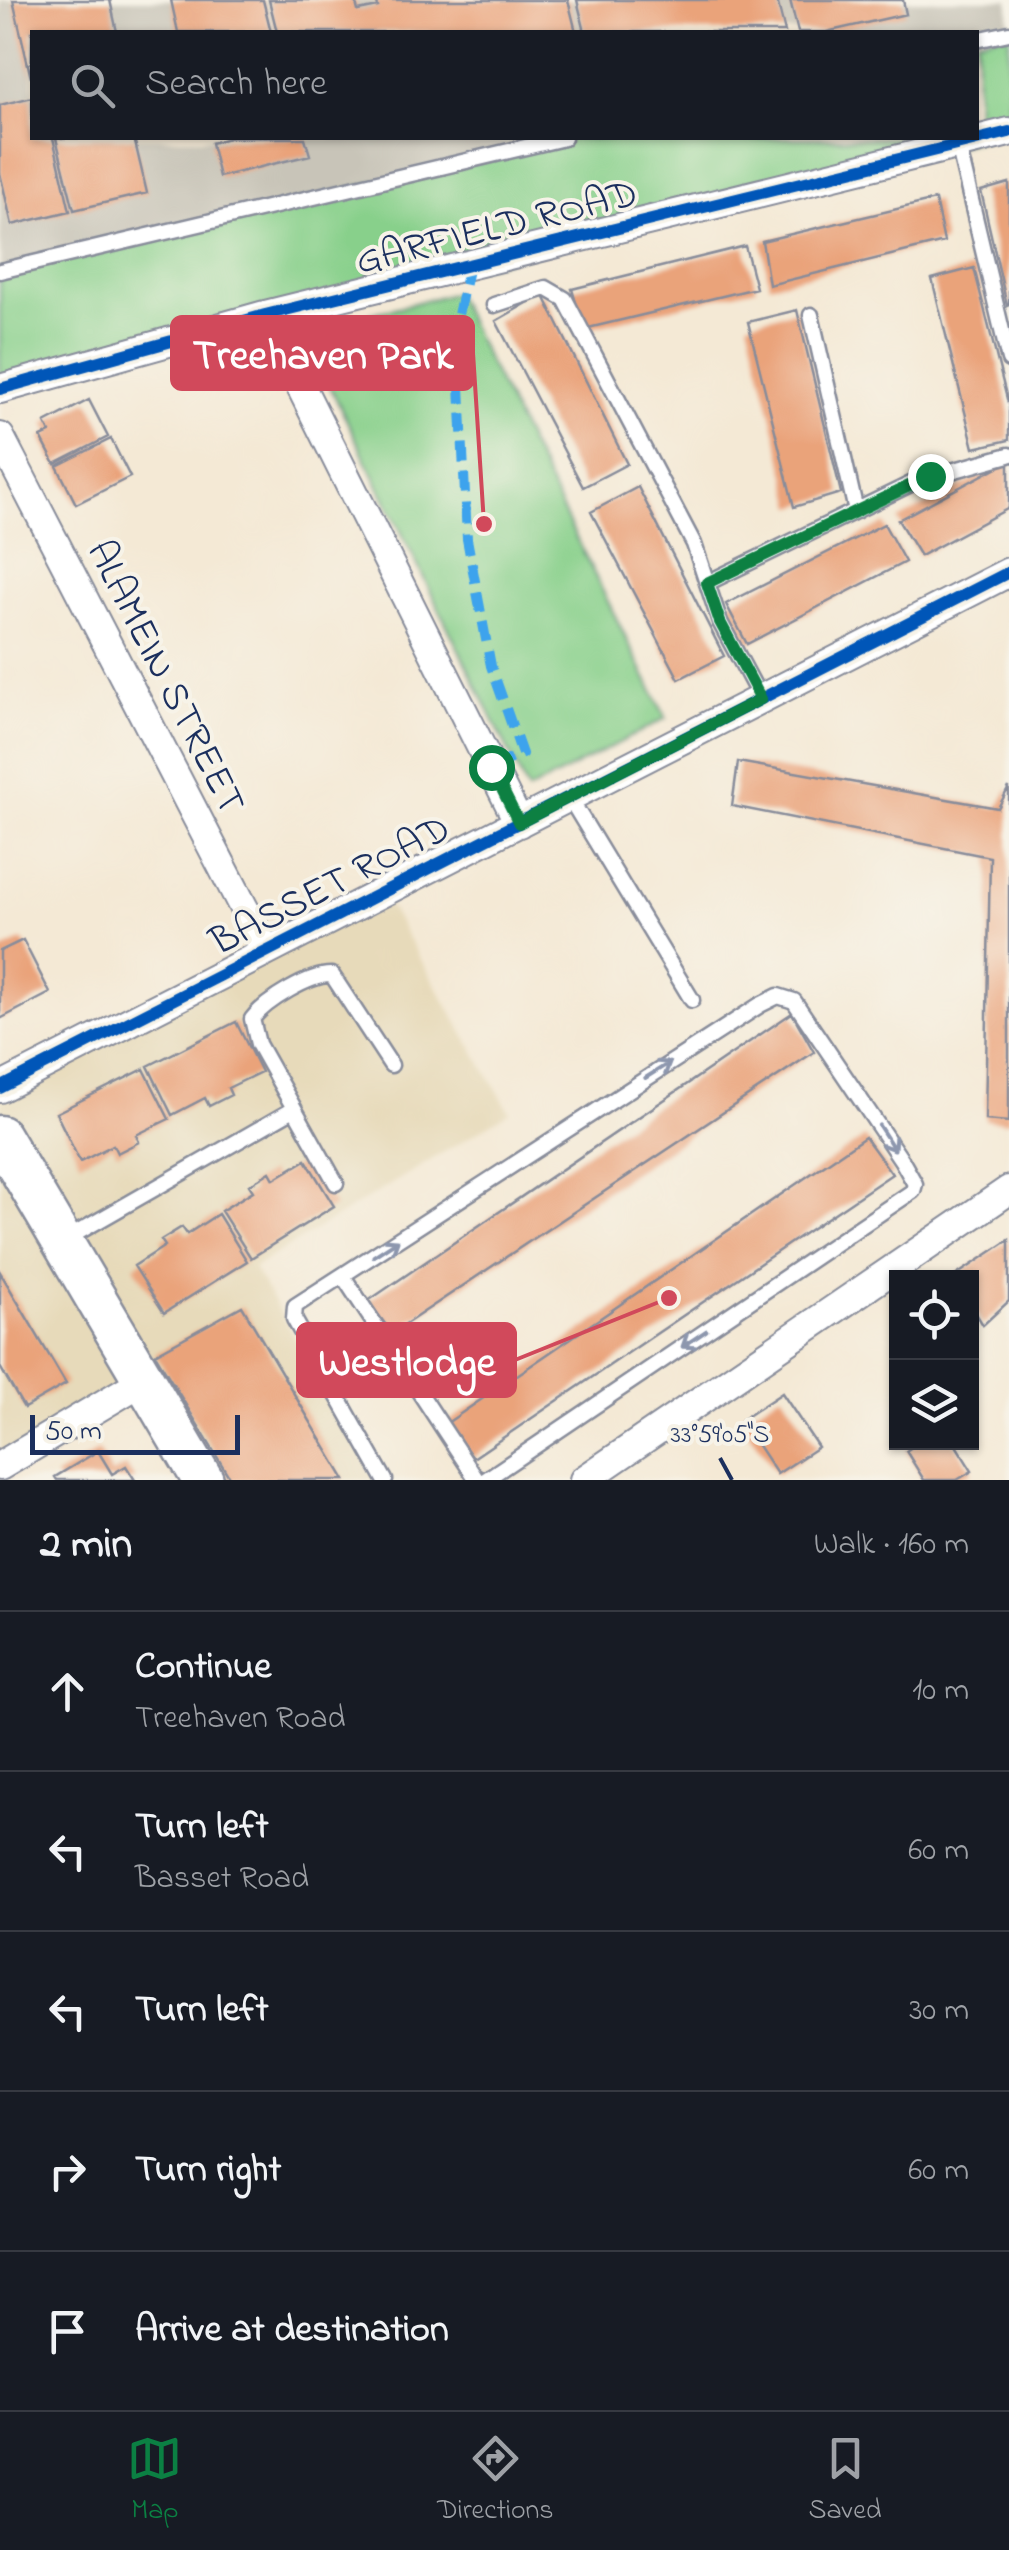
<!DOCTYPE html>
<meta charset="utf-8">
<style>
body{margin:0;font-family:"Indie Flower",sans-serif;background:#20242c;color:#f1f3f6}
.controls{position:absolute;right:30px;bottom:30px;display:grid;overflow:hidden;border-radius:0px;box-shadow:0 2px 8px #0004}
.controls button{width:90px;height:90px;display:grid;place-items:center;padding:0;border:0;border-bottom:2px solid #363941;background:#171b24;color:#f1f3f6;font:50px sans-serif}
.scale{position:absolute;left:30px;bottom:25px;width:210px;box-sizing:border-box;padding-left:10px;border:5px solid #1b2f5e;border-top:0;font-size:28px;line-height:35px;white-space:nowrap;color:#1b2f5e;-webkit-text-stroke:8px #f7f3e8;paint-order:stroke}
.stop{position:absolute;width:30px;height:30px;margin:-22px;border:8px solid #0b8043;border-radius:50%;background:#fff}
.stop.end{background:#0b8043;border-color:#fff;box-shadow:0 2px 10px #0008}
.list{margin:0;padding:0;list-style:none}
h2{display:flex;justify-content:space-between;align-items:center;height:130px;margin:0;padding:0 40px;font-size:42px}
h2 small{font-size:32px;font-weight:400;color:#9ea1a6}
.list li{display:grid;grid-template-columns:65px 1fr auto;gap:30px;align-items:center;box-sizing:border-box;height:160px;padding:0 40px;border-top:2px solid #363941}
.list b{display:block;font-size:38px;white-space:nowrap}
.list p{margin:0;font-size:32px;white-space:nowrap;color:#9ea1a6}
.list em{font-size:32px;font-style:normal;color:#9ea1a6}
.icon{flex:none;width:55px;height:55px;fill:none;stroke:currentColor;stroke-width:2;stroke-linecap:round;stroke-linejoin:round}
.map{position:relative;flex:none;width:1009px;height:1480px;overflow:hidden}
.search{position:absolute;background:#171b24;box-shadow:0 2px 8px #0004;left:30px;right:30px;top:30px;height:110px;display:flex;align-items:center;gap:25px;box-sizing:border-box;padding:0 35px;border-radius:0px;color:#9ea1a6;font-size:38px}
.sheet{height:930px;background:#171b24}
nav{display:flex;justify-content:space-around;align-items:center;box-sizing:border-box;height:140px;border-top:2px solid #363941;background:#171b24;font-size:28px;color:#9ea1a6}
nav a{display:grid;justify-items:center;gap:5px}
nav .on{color:#0b8043}
.map>svg:first-child{display:block}
</style>
<div class="map">
<svg width="1009" height="1480" viewBox="0 0 1009 1480">
<rect width="100%" height="100%" fill="#f7f3e8"/>
<filter id="ink" filterUnits="userSpaceOnUse"><feTurbulence type="fractalNoise" baseFrequency=".01" numOctaves="2"/><feDisplacementMap in="SourceGraphic" scale="20" xChannelSelector="R" yChannelSelector="G"/><feConvolveMatrix kernelMatrix="1 2 1 2 8 2 1 2 1" color-interpolation-filters="sRGB"/></filter>
<filter id="wash" filterUnits="userSpaceOnUse"><feTurbulence type="fractalNoise" baseFrequency=".0048" numOctaves="4" result="noise"/><feDisplacementMap in="SourceGraphic" scale="40" xChannelSelector="R" yChannelSelector="G"/><feGaussianBlur stdDeviation="2.25" result="paint"/><feColorMatrix in="noise" values="0 0 0 0 0 0 0 0 0 0 0 0 0 0 0 0 0 1.4 0 .05"/><feComposite in="paint" operator="in"/></filter>
<g filter="url(#wash)">
<rect width="100%" height="100%" fill="#f4e9d5"/>
<path fill="#e7daba" d="M381 892 510 1112 253 1268 382 1480H190L144 1380 0 1466V1088Z"/>
<path fill="#c8c4b8" d="M0 0H1009V33L977 40 976 32H32V138H564L0 271Z"/>
<path fill="#88d08b" stroke="#528074" stroke-width="2.5" d="M1009 33V132L0 389V271L564 138H976L977 40Z
M454 293 666 718 528 791 303 331Z"/>
<g id="blocks">
<path fill="#eaa37a" d="M13 0H110L117 32H32L31 78Z
M171 0H263L271 32H178Z
M269 0H355L358 11 378 7 376 0H568L576 32H277Z
M577 0H777L785 32H585Z
M790 0H903L906 14 826 32H798Z
M32 97V138H53L70 211 12 225 0 173V105Z
M56 138H134L147 193 74 210Z
M229 138H305L310 155 219 177 211 143Z
M1009 183V304L1007 305 981 191Z
M935 200 944 242 769 285 762 241Z
M745 246 756 288 584 329 572 289Z
M974 268 1009 407V440L974 448 932 279Z
M543 294 627 464 583 487 496 321Z
M797 310 841 493 794 507 748 322Z
M89 400 108 437 55 464 41 437 50 433 45 423Z
M111 439 130 477 76 504 57 466Z
M1009 461V508L920 556 898 520Z
M638 487 724 656 679 679 591 512Z
M884 524 905 562 747 644 726 604Z
M738 762 998 808 1009 787V1122L985 1120 990 857 732 806Z
M23 940 50 993 0 1019V951Z
M792 1013 814 1052 392 1333 368 1301Z
M236 1022 261 1072 228 1088 231 1095 209 1106 205 1098 172 1115 148 1066Z
M144 1069 169 1119 136 1135 139 1142 117 1153 113 1145 80 1162 56 1113Z
M865 1137 892 1174 473 1458 447 1423Z
M306 1160 334 1206 251 1258 221 1211 253 1191 249 1185 270 1172 274 1179Z
M218 1214 247 1261 164 1313 134 1266 165 1246 161 1240 182 1227 187 1234Z
M1009 1240V1301L983 1325 972 1307V1278H952Z
M0 1272 66 1384 24 1408 0 1367Z
M242 1306 345 1480H231L155 1354Z
M782 1393 818 1447 777 1474 741 1420Z
M919 1442H954L972 1471 957 1480H924L906 1451Z
M98 1451 112 1474 126 1466 135 1480H57L55 1477Z"/>
</g>
</g>
<g filter="url(#ink)">
<use href="#blocks" fill-opacity="0" stroke="#888c9a" stroke-width="2.5"/>
<g fill="none" stroke-linecap="round" stroke-linejoin="round">
<g stroke="#888c9a" stroke-width="19">
<path id="lane" d="M976 40 1009 33
M958 145 1009 360
M0 271 564 138
M494 305 546 288 565 299 694 544 720 622 761 699
M811 315 856 511
M707 583 919 480 1009 455
M569 797 692 1000
M336 1183 258 1044 252 1019C266 1001 310 974 332 975L391 1065
M63 1241 294 1109
M343 1276 477 1480
M385 1480 294 1319 295 1306 760 1005 778 996 794 1001 902 1161 915 1184 913 1191 485 1480"/>
</g>
<g stroke="#888c9a" stroke-width="32">
<path id="street" d="M265 315 519 823
M0 389 265 315 1009 132
M0 437 266 951
M0 1088 1009 572
M0 1466 144 1380
M584 1480 1009 1190"/>
</g>
<g stroke="#888c9a" stroke-width="45">
<path id="secondary" d="M0 1136 203 1480"/>
</g>
<use href="#lane" stroke="#fff" stroke-width="14"/>
<use href="#street" stroke="#fff" stroke-width="28"/>
<use href="#secondary" stroke="#fff" stroke-width="40"/>
<path stroke="#3da3ed" stroke-width="10" stroke-dasharray="20 10" stroke-linecap="butt" d="M469 265 457 319 467 539 491 666 522 754 491 767"/>
<g stroke="#f7f3e8" stroke-width="19">
<path id="cycleway" d="M0 389 265 315 1009 132
M0 1088 1009 572"/>
</g>
<use href="#cycleway" stroke="#0057b8" stroke-width="12"/>
</g>
<defs><path id="oneway-shaft" d="M-6 0H5M1.5-3L5.5 0L1.5 3" fill="none" stroke-width="1.6" stroke-linecap="round" stroke-linejoin="round" transform="scale(2.5)"/></defs>
<g stroke="#8d97ae">
<use href="#oneway-shaft" transform="translate(658 1070) rotate(-32)"/>
<use href="#oneway-shaft" transform="translate(887 1138) rotate(57)"/>
<use href="#oneway-shaft" transform="translate(386 1248) rotate(-33)"/>
<use href="#oneway-shaft" transform="translate(694 1339) rotate(146)"/>
</g>
</g>
<g fill="none" stroke-linecap="round" stroke-linejoin="round" filter="url(#ink)">
<path stroke="#0b8043" stroke-width="12" d="M491 767 519 823 761 699 720 622 707 583 930 476"/>
</g>
<path fill="none" stroke="#1b2f5e" stroke-width="4" d="M720 1458 732 1480"/>
<g text-anchor="middle" stroke-width="8" stroke-linejoin="round" paint-order="stroke">
<g font-size="40" fill="#1b2f5e" stroke="#f7f3e8">
<text transform="translate(496 225) rotate(-14)" y="14">GARFIELD ROAD</text>
<text transform="translate(168 676) rotate(63)" y="14">ALAMEIN STREET</text>
<text transform="translate(329 883) rotate(-27)" y="14">BASSET ROAD</text>
</g>
</g>
<g font-size="25" text-anchor="middle" fill="#1b2f5e" stroke="#f7f3e8" stroke-width="8" stroke-linejoin="round" paint-order="stroke">
<text x="720" y="1442">33°59'05"S</text>
</g>
<path fill="none" stroke="#d1495b" stroke-width="4" d="M484 524L473 353M669 1298L515 1360"/>
<g fill="#d1495b" stroke="#f7f3e8" stroke-width="4">
<circle cx="484" cy="524" r="10"/>
<circle cx="669" cy="1298" r="10"/>
</g>
<g fill="#d1495b" stroke="#d1495b" stroke-width="4">
<rect x="172" y="317" width="301" height="72" rx="10"/>
<rect x="298" y="1324" width="217" height="72" rx="10"/>
</g>
<g font-size="42" text-anchor="middle" font-weight="bold" fill="#fff">
<text x="323" y="368">Treehaven Park</text>
<text x="407" y="1375">Westlodge</text>
</g>
</svg>
<div class="controls">
<button><svg class="icon" aria-label="locate" viewBox="0 0 24 24"><circle cx="12" cy="12" r="6"/><path d="M12 2v4M12 18v4M2 12h4M18 12h4"/></svg></button>
<button><svg class="icon" aria-label="layers" viewBox="0 0 24 24"><path d="M12 4l9 5-9 5-9-5zM3 14l9 5 9-5"/></svg></button>
</div>
<div class="scale">50 m</div>
<div class="stop" style="left:491px;top:767px"></div>
<div class="stop end" style="left:930px;top:476px"></div>
<div class="search"><svg class="icon" aria-label="search" viewBox="0 0 24 24"><circle cx="10" cy="10" r="6"/><path d="M15 15l6 6"/></svg>Search here</div>
</div>
<section class="sheet">
<h2>2 min<small>Walk · 160 m</small></h2>
<ul class="list">
<li><svg class="icon" aria-label="ahead" viewBox="0 0 24 24"><path d="M12 20V5M6 11l6-6 6 6"/></svg><div><b>Continue</b><p>Treehaven Road</p></div><em>10 m</em></li>
<li><svg class="icon" aria-label="left" viewBox="0 0 24 24"><path d="M17 20v-9H6M10 6l-5 5 5 5"/></svg><div><b>Turn left</b><p>Basset Road</p></div><em>60 m</em></li>
<li><svg class="icon" aria-label="left" viewBox="0 0 24 24"><path d="M17 20v-9H6M10 6l-5 5 5 5"/></svg><div><b>Turn left</b></div><em>30 m</em></li>
<li><svg class="icon" aria-label="right" viewBox="0 0 24 24"><path d="M7 20v-9h11M14 6l5 5-5 5"/></svg><div><b>Turn right</b></div><em>60 m</em></li>
<li><svg class="icon" aria-label="arrive" viewBox="0 0 24 24"><path d="M6 21V4h12l-3 4 3 4H6"/></svg><div><b>Arrive at destination</b></div></li>
</ul>
</section>
<nav>
<a class="on"><svg class="icon" aria-label="map" viewBox="0 0 24 24"><path d="M3 6l6-2 6 2 6-2v14l-6 2-6-2-6 2zM9 4v14M15 6v14"/></svg>Map</a>
<a><svg class="icon" aria-label="directions" viewBox="0 0 24 24"><path d="M12 3l9 9-9 9-9-9zM9 14v-3h6M13 9l2 2-2 2"/></svg>Directions</a>
<a><svg class="icon" aria-label="saved" viewBox="0 0 24 24"><path d="M7 4h10v16l-5-4-5 4z"/></svg>Saved</a>
</nav>
